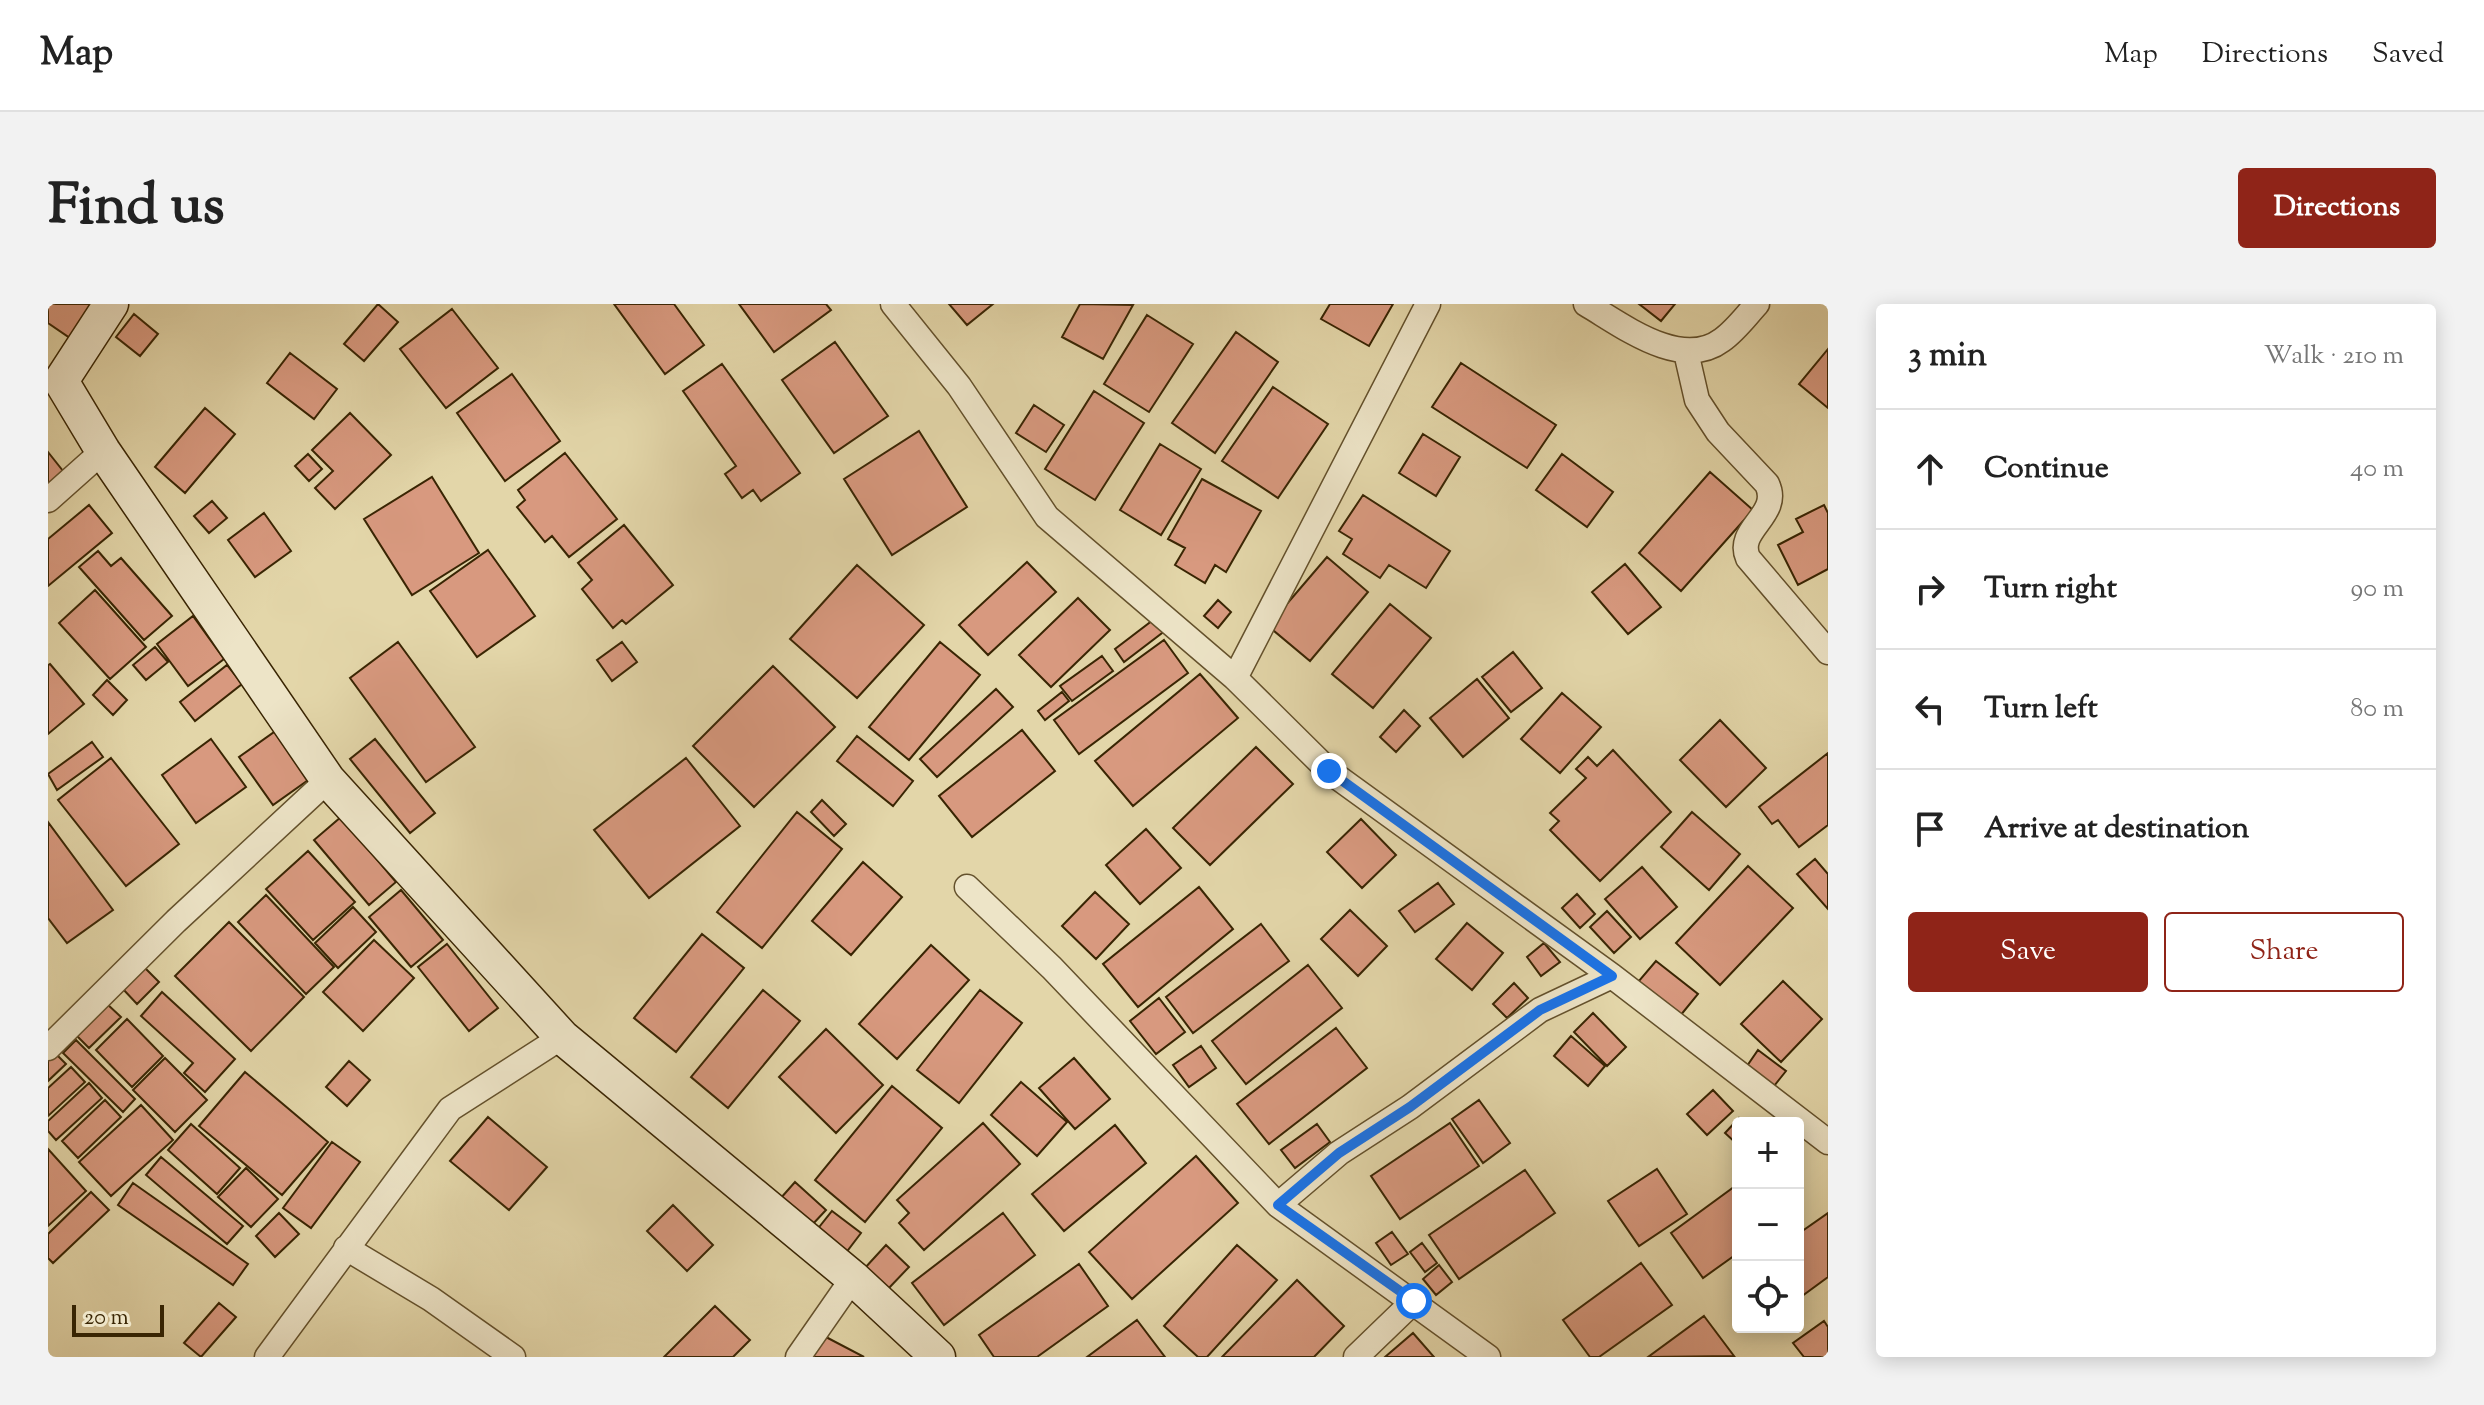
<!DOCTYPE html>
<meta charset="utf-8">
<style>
body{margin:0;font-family:"Sorts Mill Goudy",serif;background:#f2f2f2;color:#222}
.controls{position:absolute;right:24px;bottom:24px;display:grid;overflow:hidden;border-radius:8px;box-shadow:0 4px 20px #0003}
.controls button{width:72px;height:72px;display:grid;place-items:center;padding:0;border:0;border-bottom:2px solid #e0e0e0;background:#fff;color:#222;font:40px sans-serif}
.scale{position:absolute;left:24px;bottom:20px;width:92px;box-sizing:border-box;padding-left:8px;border:4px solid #392503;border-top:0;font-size:22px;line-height:28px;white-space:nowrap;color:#392503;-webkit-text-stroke:6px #ede4c7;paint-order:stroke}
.stop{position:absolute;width:24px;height:24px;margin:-18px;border:6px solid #1a73e8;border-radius:50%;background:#fff}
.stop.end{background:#1a73e8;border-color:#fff;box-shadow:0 2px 8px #0008}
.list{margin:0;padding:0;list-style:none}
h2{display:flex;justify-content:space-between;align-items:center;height:104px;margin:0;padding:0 32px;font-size:34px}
h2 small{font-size:26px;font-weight:400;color:#767676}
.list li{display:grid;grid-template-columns:52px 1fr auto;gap:24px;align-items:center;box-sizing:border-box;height:120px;padding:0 32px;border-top:2px solid #e0e0e0}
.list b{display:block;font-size:30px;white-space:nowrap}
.list em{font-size:26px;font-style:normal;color:#767676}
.actions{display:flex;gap:16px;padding:24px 32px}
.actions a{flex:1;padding:18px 0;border:2px solid #8f2418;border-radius:8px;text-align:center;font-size:28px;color:#8f2418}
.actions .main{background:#8f2418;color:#fff}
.icon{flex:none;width:44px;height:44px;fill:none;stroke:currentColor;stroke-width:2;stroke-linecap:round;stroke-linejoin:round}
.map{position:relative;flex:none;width:1780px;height:1053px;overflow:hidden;border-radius:8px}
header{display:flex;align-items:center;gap:48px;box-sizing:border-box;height:112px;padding:0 40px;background:#fff;border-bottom:2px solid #e0e0e0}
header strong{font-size:38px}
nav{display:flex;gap:44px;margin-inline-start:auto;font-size:28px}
.intro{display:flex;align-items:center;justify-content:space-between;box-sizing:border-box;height:192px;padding:0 48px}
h1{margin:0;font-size:56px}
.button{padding:20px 36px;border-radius:8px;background:#8f2418;color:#fff;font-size:28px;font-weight:700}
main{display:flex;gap:48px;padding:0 48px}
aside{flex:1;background:#fff;border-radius:8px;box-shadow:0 4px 20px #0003}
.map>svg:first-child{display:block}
</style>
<header>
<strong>Map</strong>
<nav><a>Map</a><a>Directions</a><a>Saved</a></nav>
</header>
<div class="intro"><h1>Find us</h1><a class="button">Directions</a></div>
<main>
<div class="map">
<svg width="1780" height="1053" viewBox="0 0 1780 1053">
<rect width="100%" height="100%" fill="#e3d6a9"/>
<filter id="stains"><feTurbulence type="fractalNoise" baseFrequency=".0025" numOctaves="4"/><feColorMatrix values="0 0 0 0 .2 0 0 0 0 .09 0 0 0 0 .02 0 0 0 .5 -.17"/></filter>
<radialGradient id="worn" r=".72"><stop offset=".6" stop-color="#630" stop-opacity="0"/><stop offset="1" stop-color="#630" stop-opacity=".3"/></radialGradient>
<path fill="#d8997f" stroke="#392503" stroke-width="2" d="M0 0H46L22 34 0 19Z
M330 0 350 18 316 57 296 40Z
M566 0H626L656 41 617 70Z
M691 0H778L783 6 726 48Z
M901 0H945L919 21Z
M1032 0 1085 1 1055 55 1014 33Z
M1282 0H1345L1321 42 1273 15Z
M1591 0H1627L1613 17Z
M404 5 450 64 398 104 352 45Z
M86 10 110 30 92 52 68 33Z
M1099 11 1145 40 1101 108 1056 80Z
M1188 28 1230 58 1167 149 1124 119Z
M787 38 840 112 786 149 734 76Z
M1780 45V104L1751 80Z
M242 49 289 85 266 115 219 79Z
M1413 59 1508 121 1479 164 1384 103Z
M674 60 752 169 713 197 705 186 694 194 677 170 688 162 635 87Z
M464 70 512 137 457 177 409 109Z
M1225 83 1280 120 1230 194 1174 157Z
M1046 87 1096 119 1047 196 997 165Z
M986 101 1016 121 998 148 968 129Z
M157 104 187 130 137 189 107 163Z
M302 109 343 151 287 205 267 184 285 167 264 146Z
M871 127 919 203 844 251 796 175Z
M1375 130 1412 153 1388 192 1351 169Z
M1112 140 1153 165 1113 231 1072 206Z
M0 148 19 172 0 186Z
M517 149 569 215 521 253 504 232 497 238 469 203 477 196 470 186Z
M260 150 274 165 261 177 247 162Z
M1514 150 1565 188 1539 223 1488 186Z
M1662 168 1705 206 1633 287 1591 249Z
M384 173 431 249 364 291 316 215Z
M1154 175 1213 207 1178 268 1167 261 1157 279 1127 261 1137 244 1120 235Z
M1315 191 1402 247 1378 284 1341 261 1332 274 1295 250 1304 235 1291 227Z
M164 197 179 214 161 229 146 212Z
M41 201 64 229 0 282V235Z
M1776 201 1780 209V265L1750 281 1730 241 1755 228 1748 215Z
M216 209 243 247 207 273 180 236Z
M576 221 625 281 578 320 574 316 565 324 534 285 544 276 530 259Z
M440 246 487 312 429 353 382 287Z
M50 247 63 262 73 254 124 312 96 336 31 263Z
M1279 253 1320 288 1262 357 1220 322Z
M979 258 1008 288 940 351 911 321Z
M1577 260 1613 303 1580 330 1544 288Z
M809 261 876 321 809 394 742 335Z
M47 286 98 343 62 375 11 319Z
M1030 294 1062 326 1003 383 971 351Z
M1170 296 1183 308 1170 324 1156 312Z
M1342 300 1383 334 1325 404 1284 370Z
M145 312 176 355 140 382 109 340Z
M1109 313 1118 326 1076 358 1067 345Z
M1116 336 1140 369 1031 450 1006 416Z
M350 338 427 443 378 478 302 374Z
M574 338 589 358 564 377 549 356Z
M892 338 932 371 861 456 821 423Z
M107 343 120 358 98 376 85 361Z
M1465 348 1494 384 1463 408 1434 373Z
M1054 352 1065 367 1024 397 1012 382Z
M2 360 36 400 0 430V361Z
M179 361 194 380 147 417 132 398Z
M725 362 787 423 706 503 645 442Z
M1152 370 1190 414 1085 502 1047 457Z
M1429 375 1461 414 1415 453 1382 414Z
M59 376 79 396 65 411 45 391Z
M948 385 965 403 889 473 872 455Z
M1014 388 1021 397 997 416 990 407Z
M1514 389 1553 423 1512 469 1473 435Z
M1356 406 1372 422 1348 448 1332 433Z
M1672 416 1718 464 1678 503 1632 456Z
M229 426 263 474 225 501 191 453Z
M974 426 1007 467 924 533 891 492Z
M809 432 865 477 845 502 789 457Z
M163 435 198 483 148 519 114 471Z
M327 435 387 509 362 529 302 455Z
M44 438 55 453 9 486 0 470Z
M1208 443 1245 480 1162 561 1125 524Z
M1565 446 1623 508 1552 577 1502 526 1511 517 1502 509 1538 474 1528 465 1540 453 1549 462Z
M1780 449V521L1751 543 1730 516 1724 520 1711 503Z
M63 454 131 540 78 582 10 496Z
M638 454 692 522 601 594 546 526Z
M774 496 798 520 786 532 763 508Z
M749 508 794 545 714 644 669 608Z
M1644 508 1692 550 1661 586 1613 543Z
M293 513 348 578 321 601 266 536Z
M1313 515 1348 551 1314 584 1279 548Z
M0 518 65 606 19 639 0 614Z
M1098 525 1133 564 1092 600 1058 561Z
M260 547 307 598 265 636 218 585Z
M1767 555 1780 570V605L1749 570Z
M815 558 854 593 803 651 764 617Z
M1700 562 1745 604 1672 681 1628 639Z
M1594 563 1629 603 1592 635 1557 595Z
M1390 579 1406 600 1367 628 1351 607Z
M1151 583 1185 625 1090 703 1055 660Z
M353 586 395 636 363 663 321 613Z
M1047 588 1081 620 1048 655 1014 622Z
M1529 590 1547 610 1532 624 1514 604Z
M218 591 286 663 258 690 190 618Z
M305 603 328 628 290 664 267 639Z
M1302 606 1339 642 1310 672 1273 635Z
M1559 607 1583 633 1566 649 1542 623Z
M181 618 256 693 203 747 127 672Z
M1419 619 1455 649 1424 686 1388 655Z
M1213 620 1241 657 1145 729 1118 693Z
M654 630 696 664 628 748 586 714Z
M326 636 366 674 315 727 275 688Z
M1496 639 1512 658 1493 672 1479 653Z
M399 640 450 704 421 727 370 663Z
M883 641 921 676 849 755 811 720Z
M1608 657 1650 690 1632 712 1590 678Z
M1260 661 1294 704 1198 780 1164 737Z
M96 663 111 678 89 700 74 684Z
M1735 677 1774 715 1733 758 1693 720Z
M1466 679 1480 694 1459 714 1445 700Z
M715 686 752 717 680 804 643 773Z
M932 686 974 719 911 799 869 766Z
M114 688 187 755 157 788 136 769 145 759 93 712Z
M1111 694 1137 728 1108 750 1082 717Z
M58 699 73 713 41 744 27 730Z
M1545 709 1578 743 1559 762 1526 728Z
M79 715 115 752 84 783 48 746Z
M1288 724 1319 764 1221 840 1189 800Z
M778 725 835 781 788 829 731 773Z
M1523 732 1557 762 1540 782 1506 752Z
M28 736 87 795 75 808 15 749Z
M1153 742 1168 764 1141 783 1125 761Z
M1710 746 1738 767 1726 782 1699 762Z
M5 747 18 760 0 777V752Z
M117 754 159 796 127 828 85 786Z
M1026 754 1062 795 1027 825 991 784Z
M301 757 322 776 299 802 278 783Z
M23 763 37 778 0 812V784Z
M197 768 280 838 234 891 151 822Z
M973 778 1019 818 989 852 943 811Z
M41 779 54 794 8 836 0 827V817Z
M844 782 894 824 817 918 767 876Z
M1665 786 1685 807 1659 831 1639 810Z
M57 796 73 813 30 854 14 837Z
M1431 796 1462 839 1435 859 1404 815Z
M93 801 125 836 63 892 31 858Z
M440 813 499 863 461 906 402 857Z
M1691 814 1696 819H1690V841L1677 829Z
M935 819 972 860 876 946 851 919 861 909 849 896Z
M1402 819 1431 862 1352 915 1323 872Z
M143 820 192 864 169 890 120 846Z
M1269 820 1282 838 1247 864 1233 846Z
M1067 821 1098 859 1016 927 984 890Z
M284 838 312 858 263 924 235 904Z
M0 845 38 887 0 922Z
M1148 852 1190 899 1084 995 1041 948Z
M113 853 195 922 179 940 98 871Z
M198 864 230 895 203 923 170 893Z
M1609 865 1639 910 1591 942 1560 897Z
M1477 866 1507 909 1411 975 1381 931Z
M747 878 778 906 763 922 732 895Z
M85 879 200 960 185 981 70 901Z
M1690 880V949L1655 974 1623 929Z
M43 888 61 906 5 959 0 954V930Z
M625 901 665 941 639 967 599 927Z
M784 907 813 929 797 950 768 927Z
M231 909 251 930 227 953 208 932Z
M955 909 987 951 896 1021 864 979Z
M1780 909V973L1750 995V930Z
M1344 928 1360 950 1343 961 1328 939Z
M1374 939 1389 959 1377 968 1362 948Z
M838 941 861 963 839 986 816 965Z
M1189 941 1229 976 1159 1053H1150L1116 1022Z
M1593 959 1624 1001 1551 1053H1542L1515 1016Z
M1031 960 1060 1002 989 1053H946L931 1031Z
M1391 961 1404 978 1388 991 1375 975Z
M1249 976 1296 1022 1266 1053H1174Z
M171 999 188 1013 153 1053 136 1039Z
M667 1002 702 1036 685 1053H616Z
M1656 1012 1686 1052 1600 1053Z
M1089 1016 1117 1053H1039Z
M1776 1017 1780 1023V1053H1756L1745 1039Z
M1365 1029 1386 1053H1337Z
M776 1032 816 1053H764Z"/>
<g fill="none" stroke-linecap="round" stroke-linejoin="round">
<g stroke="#64512c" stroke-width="27">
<path id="street" d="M845 0 911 82 999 213 1187 374 1281 467 1564 672 1780 838
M1538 0C1574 21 1633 67 1674 36 1687 27 1698 12 1709 0
M1638 48 1649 96 1670 128 1719 180C1734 211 1687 225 1700 254L1780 348
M0 196 55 147
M1187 374 1380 0
M919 583 1004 664 1230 901 1440 1053
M0 744 128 617 280 476
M1230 901 1291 849 1362 803 1492 706 1564 672
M298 944 383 995 465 1053
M219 1053 402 805 514 733
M750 1053 805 974
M1308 1053 1366 997"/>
</g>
<g stroke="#392503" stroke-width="37">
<path id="secondary" d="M63 0 13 77 55 147 280 476 514 733 805 974 890 1053"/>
</g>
<use href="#street" stroke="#ede4c7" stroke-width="24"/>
<use href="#secondary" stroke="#ede4c7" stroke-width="34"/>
</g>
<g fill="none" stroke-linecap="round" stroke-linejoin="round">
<path stroke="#1a73e8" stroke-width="10" d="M1281 467 1564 672 1492 706 1362 803 1291 849 1230 901 1366 997"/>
</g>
<rect width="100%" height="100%" filter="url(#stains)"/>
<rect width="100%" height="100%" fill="url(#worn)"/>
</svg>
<div class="controls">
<button>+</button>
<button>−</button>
<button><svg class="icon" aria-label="locate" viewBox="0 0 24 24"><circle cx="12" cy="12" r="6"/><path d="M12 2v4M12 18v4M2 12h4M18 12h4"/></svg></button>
</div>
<div class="scale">20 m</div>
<div class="stop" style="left:1366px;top:997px"></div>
<div class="stop end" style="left:1281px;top:467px"></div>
</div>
<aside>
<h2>3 min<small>Walk · 210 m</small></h2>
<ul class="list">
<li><svg class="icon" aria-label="ahead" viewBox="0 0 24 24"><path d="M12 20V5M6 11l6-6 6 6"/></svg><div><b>Continue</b></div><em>40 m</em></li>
<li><svg class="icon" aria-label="right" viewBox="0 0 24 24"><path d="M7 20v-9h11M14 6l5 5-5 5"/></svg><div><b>Turn right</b></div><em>90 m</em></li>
<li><svg class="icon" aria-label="left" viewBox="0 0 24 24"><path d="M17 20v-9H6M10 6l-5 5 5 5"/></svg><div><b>Turn left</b></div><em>80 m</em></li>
<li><svg class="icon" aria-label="arrive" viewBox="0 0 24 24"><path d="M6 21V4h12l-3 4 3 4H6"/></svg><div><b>Arrive at destination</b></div></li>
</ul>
<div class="actions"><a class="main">Save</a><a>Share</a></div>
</aside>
</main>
